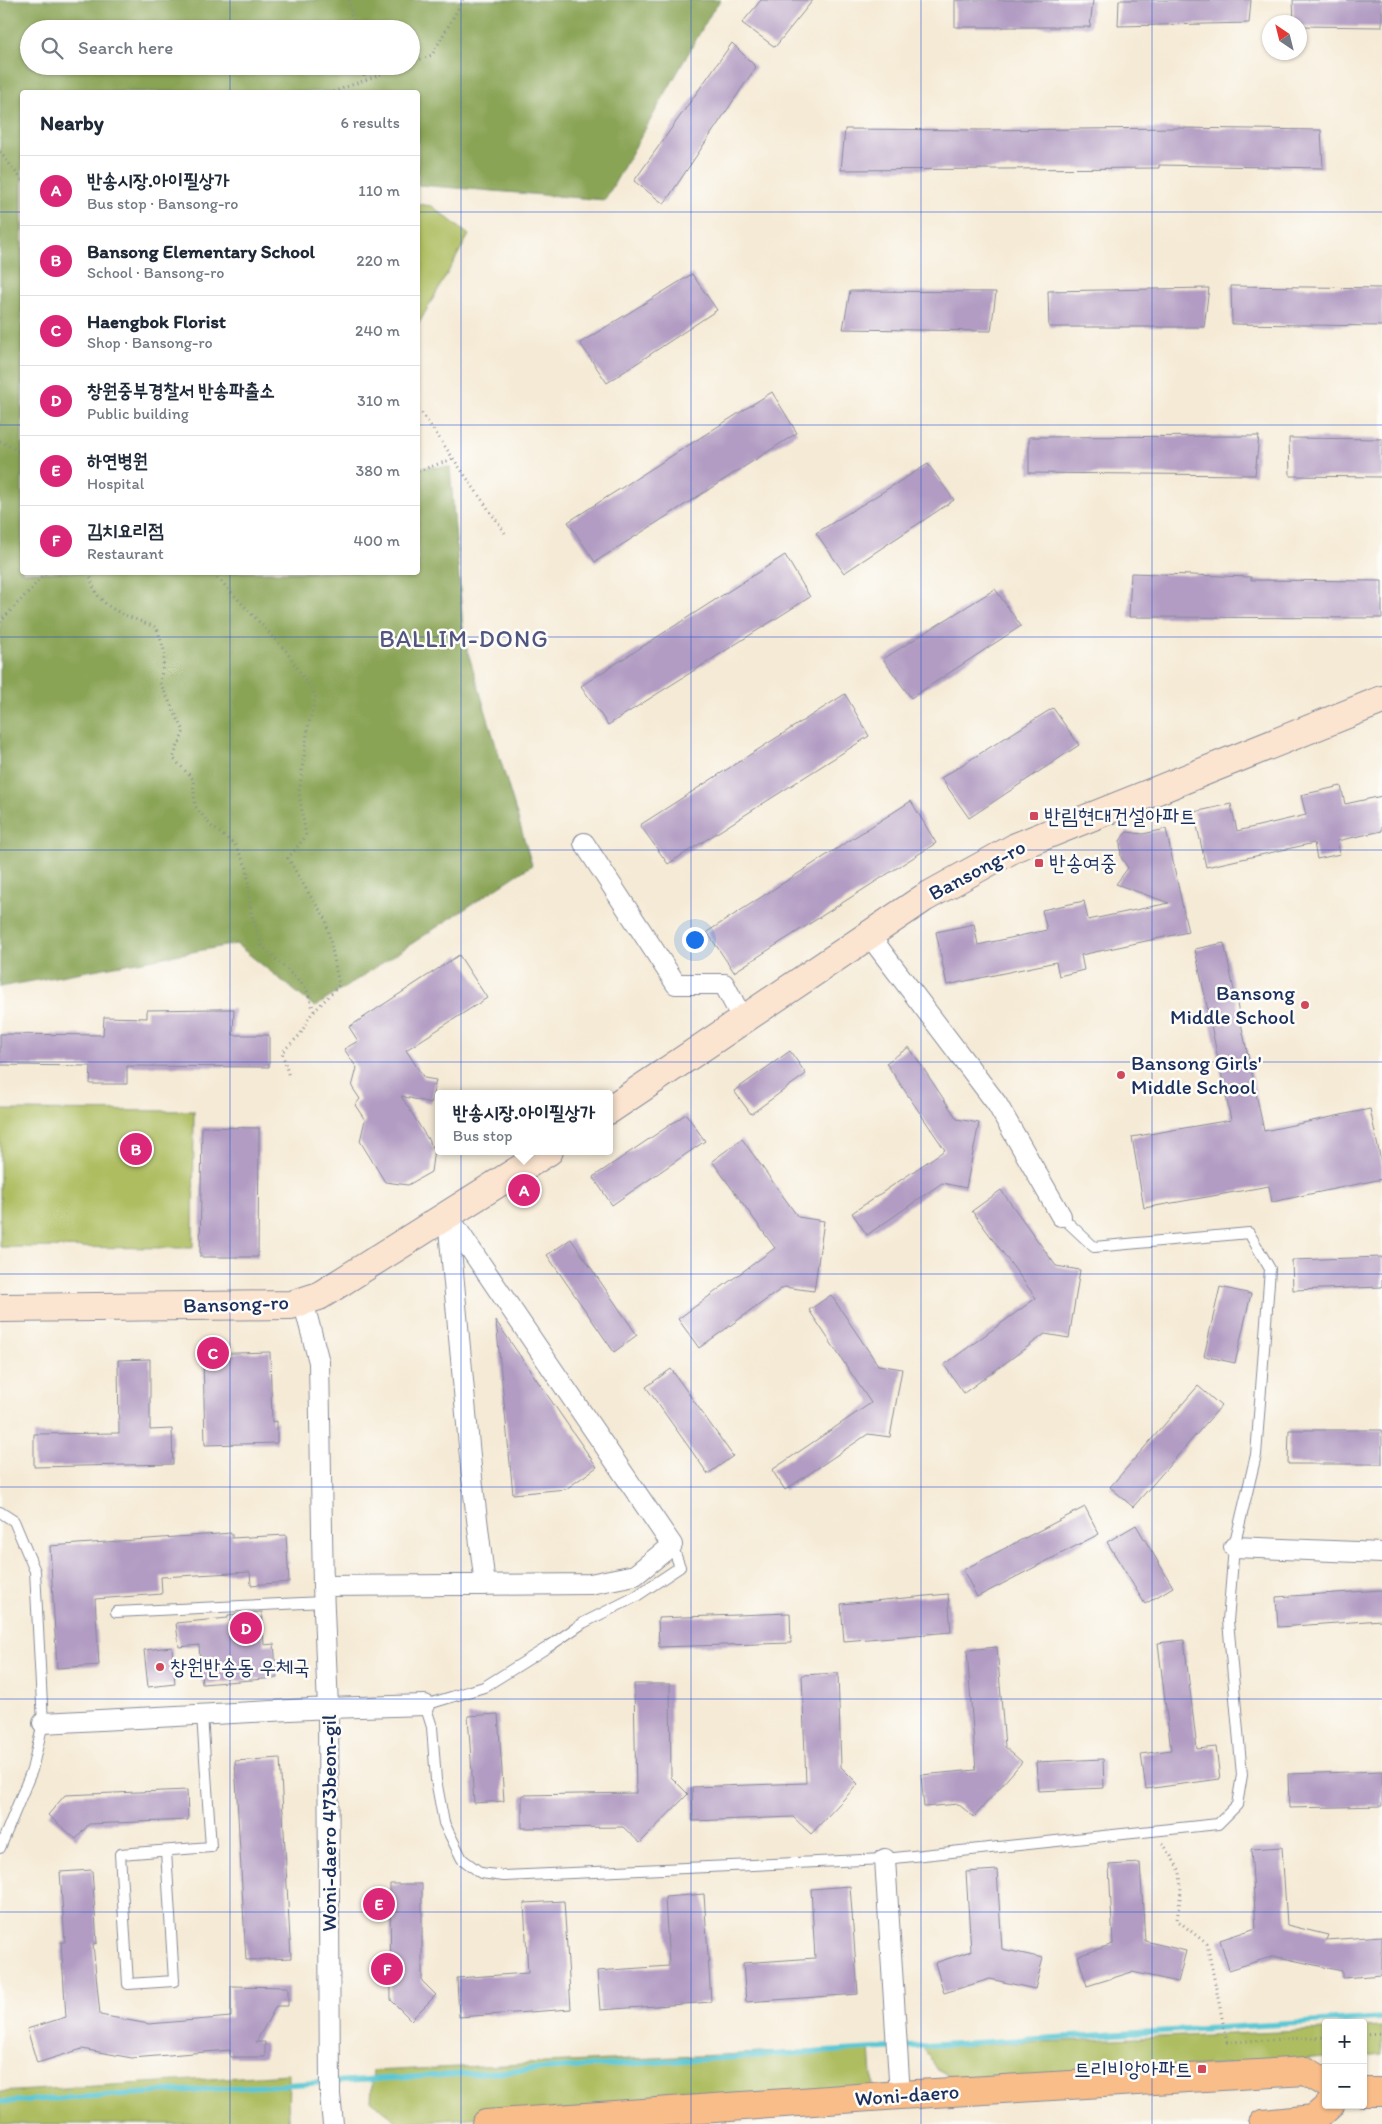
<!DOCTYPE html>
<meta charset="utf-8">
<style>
body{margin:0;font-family:Itim,"Poor Story",sans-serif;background:#f2f2f3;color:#1f2937}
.controls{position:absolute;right:15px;bottom:15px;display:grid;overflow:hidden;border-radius:5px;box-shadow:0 1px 4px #0004}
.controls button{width:45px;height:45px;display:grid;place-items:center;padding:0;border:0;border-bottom:1px solid #e0e1e3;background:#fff;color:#1f2937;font:25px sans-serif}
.compass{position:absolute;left:1262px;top:15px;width:45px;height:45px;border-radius:50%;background:#fff;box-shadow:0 1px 4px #0004;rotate:325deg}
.you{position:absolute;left:694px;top:939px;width:18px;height:18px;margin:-12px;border:4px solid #fff;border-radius:50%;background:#1a73e8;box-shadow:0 0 0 8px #1a73e833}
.badge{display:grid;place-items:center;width:32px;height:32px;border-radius:50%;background:#db2777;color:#fff;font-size:16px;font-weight:700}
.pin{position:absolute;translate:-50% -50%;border:2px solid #fff;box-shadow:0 1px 5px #0006}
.popup{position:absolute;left:435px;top:1090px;width:178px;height:65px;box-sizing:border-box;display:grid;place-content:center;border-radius:5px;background:#fff;filter:drop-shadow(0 1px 4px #0005);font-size:16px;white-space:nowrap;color:#747a83}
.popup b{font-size:19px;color:#1f2937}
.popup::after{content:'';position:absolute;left:50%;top:100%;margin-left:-10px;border:10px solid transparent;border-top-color:#fff}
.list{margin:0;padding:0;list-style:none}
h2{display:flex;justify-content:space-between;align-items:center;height:65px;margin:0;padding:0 20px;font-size:21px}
h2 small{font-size:16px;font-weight:400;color:#747a83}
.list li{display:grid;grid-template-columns:32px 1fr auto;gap:15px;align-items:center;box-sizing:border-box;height:70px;padding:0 20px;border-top:1px solid #e0e1e3}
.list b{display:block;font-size:19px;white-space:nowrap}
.list p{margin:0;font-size:16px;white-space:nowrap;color:#747a83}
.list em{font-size:16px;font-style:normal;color:#747a83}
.icon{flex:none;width:28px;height:28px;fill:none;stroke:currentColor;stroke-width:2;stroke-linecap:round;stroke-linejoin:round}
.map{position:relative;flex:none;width:1382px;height:2124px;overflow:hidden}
.search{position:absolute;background:#fff;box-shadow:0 1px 4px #0004;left:20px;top:20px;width:400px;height:55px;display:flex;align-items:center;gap:12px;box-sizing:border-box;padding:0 18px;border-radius:28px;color:#747a83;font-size:19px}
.panel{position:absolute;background:#fff;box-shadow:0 1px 4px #0004;left:20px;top:90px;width:400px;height:485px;border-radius:5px}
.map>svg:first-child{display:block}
</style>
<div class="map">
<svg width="1382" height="2124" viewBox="0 0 1382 2124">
<rect width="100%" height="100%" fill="#fdfcf7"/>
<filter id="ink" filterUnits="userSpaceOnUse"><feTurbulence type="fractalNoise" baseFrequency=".02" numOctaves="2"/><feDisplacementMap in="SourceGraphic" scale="10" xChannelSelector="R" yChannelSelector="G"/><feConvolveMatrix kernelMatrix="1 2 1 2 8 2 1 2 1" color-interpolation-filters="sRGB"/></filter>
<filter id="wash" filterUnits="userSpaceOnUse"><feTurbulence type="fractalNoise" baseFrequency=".0096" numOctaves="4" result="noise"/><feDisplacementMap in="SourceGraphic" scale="20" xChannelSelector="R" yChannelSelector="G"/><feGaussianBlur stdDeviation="1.12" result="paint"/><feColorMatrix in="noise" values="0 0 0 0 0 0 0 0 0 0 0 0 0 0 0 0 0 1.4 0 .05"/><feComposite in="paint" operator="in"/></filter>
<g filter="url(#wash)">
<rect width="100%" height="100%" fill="#f5ead5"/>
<path fill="#aebd60" stroke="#64765f" d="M418 204 432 206 469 235 418 325Z
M0 1110 194 1111 193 1248 0 1247Z
M1382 2027V2054L1363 2056V2028Z
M1326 2030V2058L962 2083 936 2069 923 2047Z
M870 2048 873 2089 399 2123 371 2101 373 2071Z
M289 2074 288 2121 250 2124H0V2092Z"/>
<path fill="#8aa456" stroke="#526a5a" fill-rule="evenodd" d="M0 0H721L714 8 605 200 418 185V92H22V572H418V467H450L464 639 532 865 315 1007 236 944 0 987ZM29 29H411V66H29Z"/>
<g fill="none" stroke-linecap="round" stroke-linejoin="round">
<path stroke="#5cc7d4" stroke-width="5.5" d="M0 2102 1382 2018"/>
</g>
<g id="blocks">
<path fill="#b29cc3" d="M761 0H813L775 47 742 23Z
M955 0H1093L1090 27H955Z
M1119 0H1251L1249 23 1118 26Z
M1293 0H1382V27L1300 26V22H1294Z
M732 43 756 67 664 204 634 181Z
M1178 128 1321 130 1323 168 1159 165V168L841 170 845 129 982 130Z
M692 274 717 310 607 383 580 343Z
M1231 286 1382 288V326L1232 324Z
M1209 288 1204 327H1049L1048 291Z
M850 291 996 292 991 331 843 329Z
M772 392 797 433 595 562 568 522Z
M1259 436 1255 475 1029 473V437Z
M1289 438 1382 439V477L1290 476Z
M928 464 954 500 844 573 816 533Z
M785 555 810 597 608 725 581 686Z
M1131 573 1251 577V580L1382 581V618L1129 617Z
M995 589 1021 626 911 698 883 659Z
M845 694 869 736 668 864 640 825Z
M1053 708 1079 745 969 818 941 778Z
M1341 786 1345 804 1382 796V831L1337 841 1340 854 1317 859 1314 843 1206 867 1194 812 1231 804 1237 831 1306 815 1301 795Z
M911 801 936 843 734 972 707 932Z
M1166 829 1188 932 1081 955 1084 970 1059 976 1056 962 947 985 936 932 974 924 978 945 1047 930 1042 910 1084 901 1088 920 1169 903 1116 884 1128 868 1121 857 1120 841 1124 835 1127 832 1143 834Z
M1224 943 1264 1131 1370 1109 1382 1166V1179L1272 1202 1269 1186 1144 1208 1132 1137 1231 1120 1195 949Z
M459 955 487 998 406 1050 424 1078 436 1080 431 1103 401 1096 434 1149 431 1172 408 1185 385 1182 360 1141 365 1120 355 1105 360 1099 352 1087 357 1068 344 1049 358 1041 349 1027Z
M215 1009H234L233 1035H269V1067L127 1066V1084H90L91 1066 0 1065V1034L103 1035 104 1017 147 1018V1010Z
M909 1047 957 1119 979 1123 966 1188 942 1183 867 1235 852 1213 945 1150 886 1063Z
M790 1051 806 1074 751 1114 734 1091Z
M686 1114 705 1141 612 1205 593 1177Z
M202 1127 259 1128 258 1257H200Z
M742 1139 798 1217 824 1221 814 1291 784 1287 699 1348 678 1319 775 1248 712 1161Z
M1001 1190 1056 1266 1080 1270 1069 1338 1045 1334 964 1393 944 1365 1036 1298 972 1211Z
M571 1239 637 1335 614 1352 547 1255Z
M1382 1257V1287L1293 1290 1292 1260Z
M1220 1287 1251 1294 1235 1363 1204 1356Z
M831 1295 878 1365 902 1369 890 1437 868 1434 785 1490 772 1470 871 1403 809 1310Z
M496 1321 597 1467 566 1489 513 1494Z
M270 1352 272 1422 277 1421V1443L205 1445 203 1354Z
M150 1359V1430L172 1429 173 1464 34 1467V1434L119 1433 118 1360Z
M671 1369 733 1456 708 1474 646 1387Z
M1198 1386 1221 1406 1133 1507 1110 1487Z
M1289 1430H1382V1464H1288Z
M1085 1507 1099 1534 977 1597 963 1570Z
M1136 1525 1173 1587 1145 1604 1107 1542Z
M232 1533V1538L286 1535 289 1582 251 1585 250 1572 161 1577 162 1594 95 1599 99 1665 57 1668 50 1546Z
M1382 1590V1620L1278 1627 1276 1597Z
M948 1594 951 1632 844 1641 841 1604Z
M262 1612 264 1645 274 1644 277 1678 202 1684 199 1645 179 1647 176 1623 228 1618V1615Z
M790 1613 791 1643 659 1647 658 1618Z
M1184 1640 1197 1749 1216 1747 1220 1779 1146 1789 1141 1754 1171 1750 1158 1643Z
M172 1647 175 1684 148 1687 144 1650Z
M997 1647 1005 1747 1022 1762 974 1817 958 1804 924 1807 921 1775 976 1770 967 1650Z
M838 1673 841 1767 858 1784 811 1834 793 1817 693 1821 692 1787 806 1783 802 1675Z
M634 1684H670L671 1777 688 1794 640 1843 623 1827 522 1828V1795L636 1793Z
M498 1714 504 1801 474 1803 468 1716Z
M280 1758 291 1958 246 1960 235 1761Z
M1103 1759 1104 1788 1038 1791 1036 1762Z
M1382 1771V1806L1289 1808 1288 1774Z
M187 1790 188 1820 89 1824 76 1839 48 1815 65 1795Z
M1282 1847 1287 1925 1328 1935 1326 1940 1382 1936V1975L1342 1978V1971L1274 1956 1229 1970 1220 1940 1256 1928 1251 1849Z
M1140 1863 1145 1941 1186 1951 1178 1982 1132 1972 1087 1986 1078 1956 1113 1944 1109 1865Z
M92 1870 97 1943 93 1944 100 2015 149 2024 231 2017V1986L288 1987V2006H276L256 2042H265V2057H230V2050L132 2058 82 2049 37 2063 27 2029 66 2017 61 1942H65L60 1872Z
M997 1870 1002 1949 1043 1958 1035 1989 990 1979 944 1993 935 1963 971 1951 966 1872Z
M390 1884H422V1981L436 1995 411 2020 391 2000Z
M850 1886 858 1994 746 2002 743 1963 815 1958 811 1889Z
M704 1894 711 2002 600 2010 597 1971 669 1966 665 1897Z
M564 1901 571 2009 459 2017 457 1978 528 1973 524 1903Z"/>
</g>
</g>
<g filter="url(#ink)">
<use href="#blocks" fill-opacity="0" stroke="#888c9a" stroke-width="1"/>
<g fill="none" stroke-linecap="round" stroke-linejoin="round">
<g stroke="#888c9a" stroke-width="12">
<path id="lane" d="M0 1512 14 1521 35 1571 43 1723 32 1770 0 1848
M672 1545 680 1567 635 1597 583 1623 548 1647 484 1687 425 1705 432 1727 436 1780 444 1823 462 1859 481 1873 504 1876 885 1859 1218 1824 1237 1805 1242 1775 1228 1621 1234 1547 1256 1455 1270 1269 1249 1233 1094 1247 1061 1216
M116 1612 323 1602
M166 1851 174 1981 128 1984 120 1854 211 1847 202 1715"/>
</g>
<g stroke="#888c9a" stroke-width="22">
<path id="street" d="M584 843 676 984H724L743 1020
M869 935 997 1104 1061 1216
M448 1218 472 1478 485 1585
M303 1301 319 1362 323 1586 328 1708 330 2095 333 2124
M1234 1547 1382 1553
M323 1586 590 1584 635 1575 672 1545 448 1216
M43 1723 328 1708 425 1705
M885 1859 900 2095"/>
</g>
<g stroke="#888c9a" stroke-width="30">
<path id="secondary" d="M609 1110 924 898 1016 847 1382 700
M0 1308 291 1305 319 1296 549 1151"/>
</g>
<g stroke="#888c9a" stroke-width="30">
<path id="primary" d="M1363 2092H1382
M486 2124 900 2095 1306 2071 1326 2083
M1263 2124 1314 2119 1330 2105"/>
</g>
<path stroke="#888c9a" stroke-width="3" stroke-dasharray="1 4" stroke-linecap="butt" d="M349 0 354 29
M411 63 432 55 463 0
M362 66 365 81
M333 92 402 66
M0 152 22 180
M418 410 421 412 505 533
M0 441 22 453
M418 471 453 459
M90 572C93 610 128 615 157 628L165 653 160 683 184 731 173 758 193 779 195 806 211 826 235 845 247 868 251 913 262 946 306 988 314 1011
M209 572 221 581 286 651 316 696 308 727 299 793 306 836 288 858 309 894 326 919 339 985 311 1015 300 1035 282 1052 289 1077
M0 622 47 572
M1163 1843 1180 1871 1181 1892 1177 1920 1207 1944 1227 2042 1326 2037
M1363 2034 1382 2033"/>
<use href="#lane" stroke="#fff" stroke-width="10"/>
<use href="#street" stroke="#fff" stroke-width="20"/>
<use href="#secondary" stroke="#fce5d0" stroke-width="28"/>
<use href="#primary" stroke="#f8bd89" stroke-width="28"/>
</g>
</g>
<path fill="none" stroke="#1d4ed8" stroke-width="1" stroke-opacity="0.55" d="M230 0V29M461 0V2124M691 0V2124M921 0V2124M1152 0V2124M230 66V92M0 212H22M418 212H1382M0 425H22M418 425H1382M230 572V2124M0 637H1382M0 850H1382M0 1062H1382M0 1274H1382M0 1487H1382M0 1699H1382M0 1912H1382"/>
<g fill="#d1495b" stroke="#fdfcf7" stroke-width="2">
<rect x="1029" y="811" width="10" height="10" rx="2.5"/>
<rect x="1034" y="858" width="10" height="10" rx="2.5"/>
<circle cx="1305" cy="1005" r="5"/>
<circle cx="1121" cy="1075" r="5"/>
<circle cx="160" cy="1667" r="5"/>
<rect x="1197" y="2064" width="10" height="10" rx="2.5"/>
</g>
<g text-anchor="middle" stroke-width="5" stroke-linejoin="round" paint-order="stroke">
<g font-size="21" fill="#1b2f5e" stroke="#fdfcf7" text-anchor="start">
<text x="1044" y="823">반림현대건설아파트</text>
<text x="1049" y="870">반송여중</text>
<text x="1295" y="1000" text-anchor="end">Bansong<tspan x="1295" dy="24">Middle School</tspan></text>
<text x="1131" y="1070">Bansong Girls'<tspan x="1131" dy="24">Middle School</tspan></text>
<text x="170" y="1674">창원반송동 우체국</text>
<text x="1192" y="2076" text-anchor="end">트리비앙아파트</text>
</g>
<g font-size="21" fill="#1b2f5e" stroke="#fdfcf7">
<text transform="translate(977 870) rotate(-28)" y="7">Bansong-ro</text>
<text transform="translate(236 1304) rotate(-2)" y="7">Bansong-ro</text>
<text transform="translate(329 1823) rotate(-90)" y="7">Woni-daero 473beon-gil</text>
<text transform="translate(907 2095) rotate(-4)" y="7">Woni-daero</text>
</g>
<g font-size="24" letter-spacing="1" fill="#505581" stroke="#fdfcf7">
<text x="464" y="647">BALLIM-DONG</text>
</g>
</g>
</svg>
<div class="controls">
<button>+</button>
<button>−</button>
</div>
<svg class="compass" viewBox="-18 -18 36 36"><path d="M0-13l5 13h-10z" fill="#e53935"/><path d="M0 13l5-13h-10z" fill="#747a83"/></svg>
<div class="you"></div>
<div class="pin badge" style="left:524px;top:1190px">A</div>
<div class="popup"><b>반송시장.아이필상가</b>Bus stop</div>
<div class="pin badge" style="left:136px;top:1149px">B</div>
<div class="pin badge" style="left:213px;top:1353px">C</div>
<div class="pin badge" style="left:246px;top:1628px">D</div>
<div class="pin badge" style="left:379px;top:1904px">E</div>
<div class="pin badge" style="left:387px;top:1969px">F</div>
<div class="search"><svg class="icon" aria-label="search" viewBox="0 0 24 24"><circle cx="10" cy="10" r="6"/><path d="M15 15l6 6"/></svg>Search here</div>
<section class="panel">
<h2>Nearby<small>6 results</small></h2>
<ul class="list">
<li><span class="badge">A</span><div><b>반송시장.아이필상가</b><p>Bus stop · Bansong-ro</p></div><em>110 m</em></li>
<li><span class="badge">B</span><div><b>Bansong Elementary School</b><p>School · Bansong-ro</p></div><em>220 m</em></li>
<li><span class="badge">C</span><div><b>Haengbok Florist</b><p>Shop · Bansong-ro</p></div><em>240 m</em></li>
<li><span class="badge">D</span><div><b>창원중부경찰서 반송파출소</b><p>Public building</p></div><em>310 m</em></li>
<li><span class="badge">E</span><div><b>하연병원</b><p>Hospital</p></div><em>380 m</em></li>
<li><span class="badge">F</span><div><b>김치요리점</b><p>Restaurant</p></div><em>400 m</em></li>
</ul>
</section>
</div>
